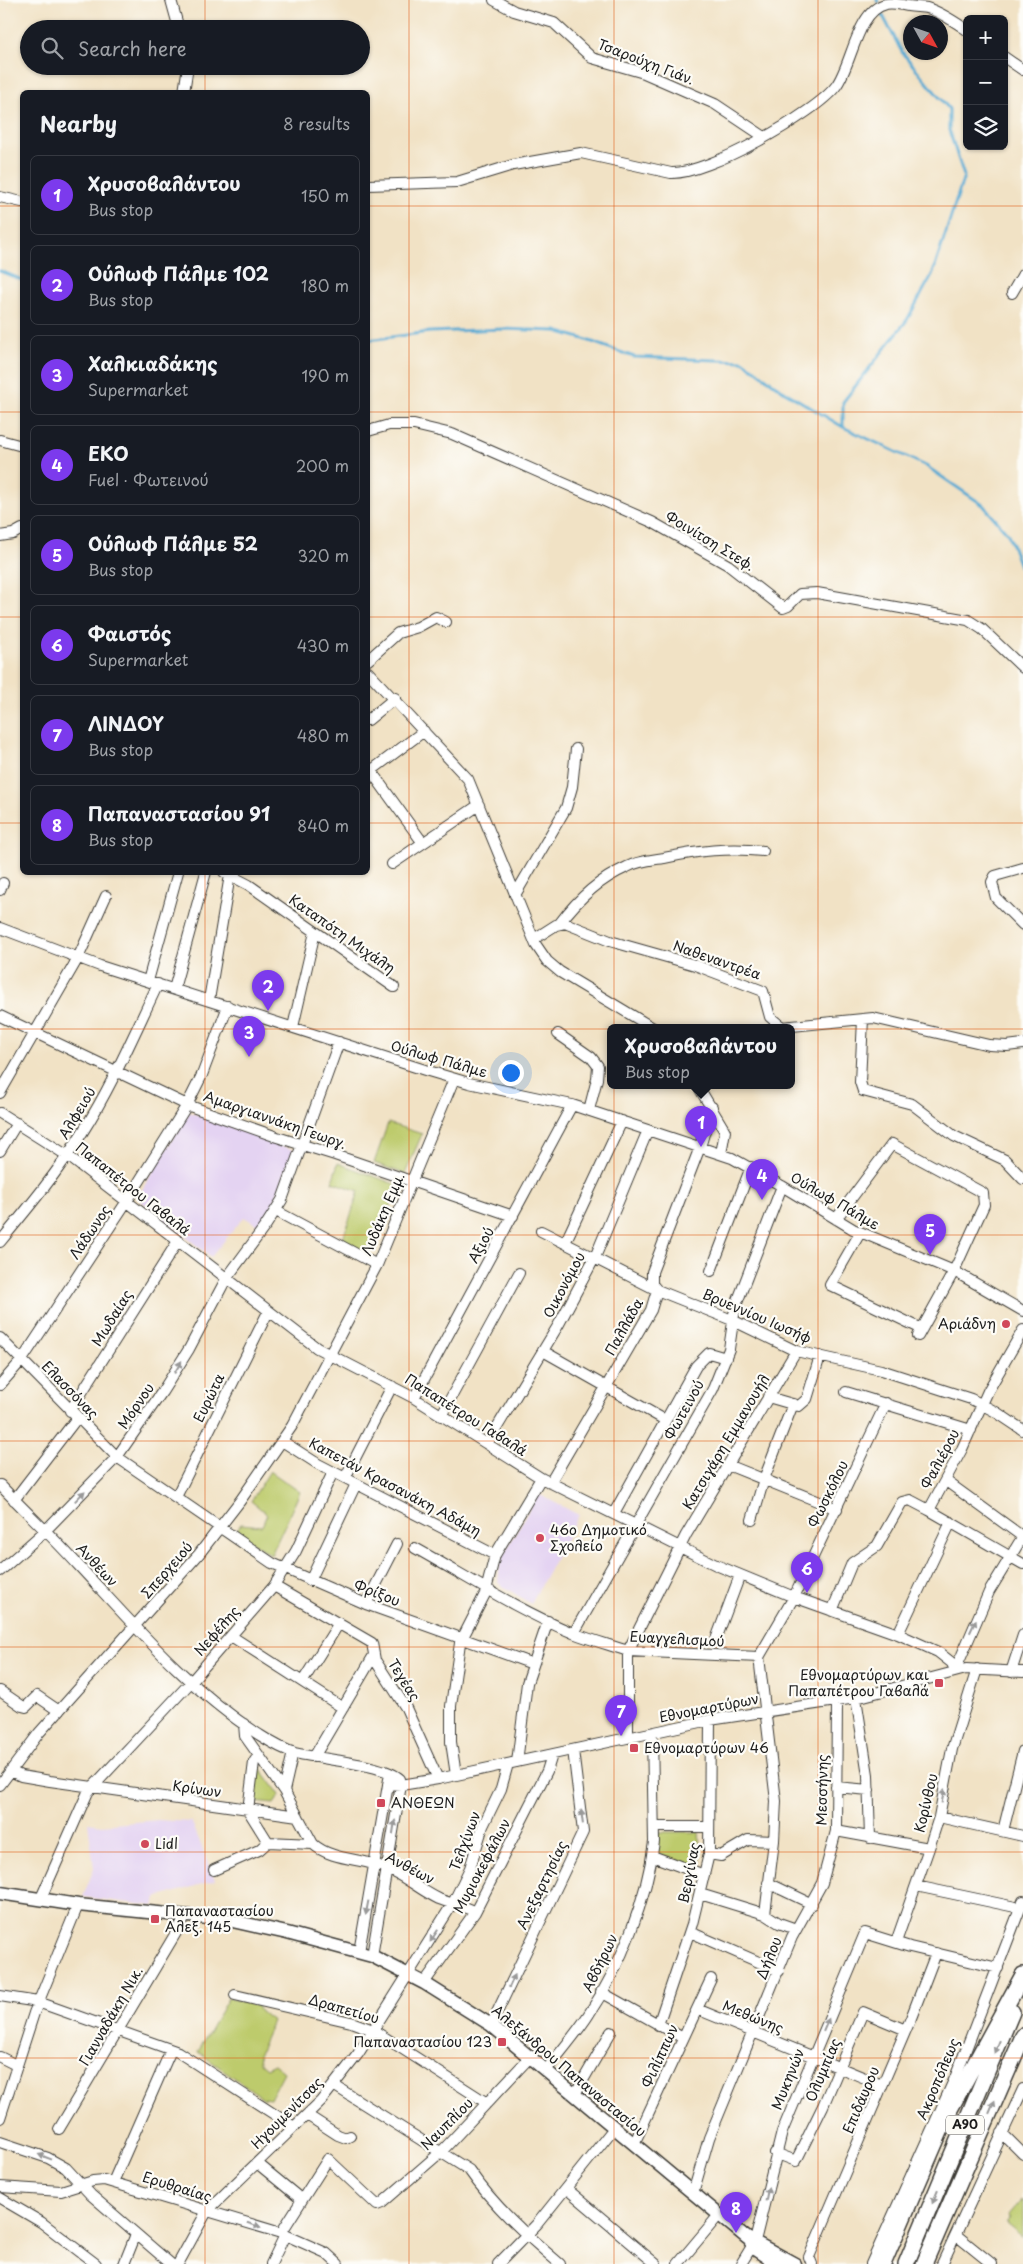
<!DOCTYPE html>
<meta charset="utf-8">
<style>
body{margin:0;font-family:"Playpen Sans",sans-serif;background:#20242c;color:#f1f3f6}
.controls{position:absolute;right:15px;top:15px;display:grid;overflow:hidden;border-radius:8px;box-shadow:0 1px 4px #0004}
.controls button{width:45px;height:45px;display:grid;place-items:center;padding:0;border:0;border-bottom:1px solid #363941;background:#171b24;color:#f1f3f6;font:25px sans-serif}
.compass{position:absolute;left:903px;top:15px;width:45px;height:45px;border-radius:50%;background:#171b24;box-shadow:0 1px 4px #0004;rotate:130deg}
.you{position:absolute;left:510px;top:1072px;width:18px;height:18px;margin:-12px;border:4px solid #fff;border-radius:50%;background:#1a73e8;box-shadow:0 0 0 8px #1a73e833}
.badge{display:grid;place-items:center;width:32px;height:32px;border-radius:50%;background:#7c3aed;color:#fff;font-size:16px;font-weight:700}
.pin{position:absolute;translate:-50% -41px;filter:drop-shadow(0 1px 2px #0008)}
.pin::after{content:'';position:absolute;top:26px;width:18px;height:15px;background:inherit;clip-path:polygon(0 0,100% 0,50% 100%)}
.popup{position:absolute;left:607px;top:1024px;width:188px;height:65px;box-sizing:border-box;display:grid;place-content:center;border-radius:8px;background:#171b24;filter:drop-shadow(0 1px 4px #0005);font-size:16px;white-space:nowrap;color:#9ea1a6}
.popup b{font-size:19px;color:#f1f3f6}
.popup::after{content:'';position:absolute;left:50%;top:100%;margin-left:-10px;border:10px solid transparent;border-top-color:#171b24}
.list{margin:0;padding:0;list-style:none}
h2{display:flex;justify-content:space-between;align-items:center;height:65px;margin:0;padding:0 20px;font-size:21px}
h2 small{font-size:16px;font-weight:400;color:#9ea1a6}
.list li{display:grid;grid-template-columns:32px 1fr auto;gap:15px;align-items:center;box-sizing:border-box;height:80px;margin:0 10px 10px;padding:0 10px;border:1px solid #363941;border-radius:8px}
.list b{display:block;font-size:19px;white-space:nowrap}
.list p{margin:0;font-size:16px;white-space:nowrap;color:#9ea1a6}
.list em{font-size:16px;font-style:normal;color:#9ea1a6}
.icon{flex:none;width:28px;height:28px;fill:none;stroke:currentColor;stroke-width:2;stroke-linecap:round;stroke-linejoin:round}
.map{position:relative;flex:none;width:1023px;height:2264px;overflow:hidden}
.search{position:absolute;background:#171b24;box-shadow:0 1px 4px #0004;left:20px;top:20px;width:350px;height:55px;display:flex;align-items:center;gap:12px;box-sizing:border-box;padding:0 18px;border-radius:28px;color:#9ea1a6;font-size:19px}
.panel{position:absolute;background:#171b24;box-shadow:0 1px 4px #0004;left:20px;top:90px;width:350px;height:785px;border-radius:8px}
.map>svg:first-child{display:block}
</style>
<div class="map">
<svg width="1023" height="2264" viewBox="0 0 1023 2264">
<rect width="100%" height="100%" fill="#fdfcf7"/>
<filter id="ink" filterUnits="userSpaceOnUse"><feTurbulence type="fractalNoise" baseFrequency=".02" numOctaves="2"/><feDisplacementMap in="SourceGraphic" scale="10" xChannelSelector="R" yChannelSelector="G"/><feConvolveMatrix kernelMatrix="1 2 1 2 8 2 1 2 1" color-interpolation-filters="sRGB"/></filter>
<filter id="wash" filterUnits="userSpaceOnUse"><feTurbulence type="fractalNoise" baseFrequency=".0096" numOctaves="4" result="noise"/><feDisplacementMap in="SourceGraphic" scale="20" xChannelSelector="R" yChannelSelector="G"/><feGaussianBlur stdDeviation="1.12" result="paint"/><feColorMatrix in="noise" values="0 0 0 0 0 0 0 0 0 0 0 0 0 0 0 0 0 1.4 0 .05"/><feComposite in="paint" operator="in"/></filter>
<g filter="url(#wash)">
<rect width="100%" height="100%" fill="#f1e2c5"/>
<path fill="#e4d3f2" d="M189 1112 294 1150 272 1208 261 1227 244 1217 211 1257 137 1198Z
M538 1494 579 1515 531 1604 498 1583 500 1561Z
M158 1820 191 1822 193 1825 215 1880 156 1898 154 1906 83 1897 94 1868 88 1823 102 1825Z"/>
<path fill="#bdcb6c" stroke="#6c7444" d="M388 1123 422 1134 405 1174 374 1163Z
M338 1163 400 1186 368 1255 342 1241 359 1191 332 1182Z
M270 1471 300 1492 271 1555 236 1531 241 1524 262 1526 267 1514 251 1501Z
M258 1765 280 1795 274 1804 253 1802Z
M655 1832H699L701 1868 657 1853Z
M228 1998 257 2006 260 2012 273 2021 259 2053 260 2063 266 2068 274 2064 284 2072 270 2099 263 2098 198 2052Z
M1023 2199V2237L1006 2223 1010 2218 1009 2216Z"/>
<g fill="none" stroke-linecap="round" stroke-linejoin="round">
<path stroke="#59aad3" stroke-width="3" d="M877 0 878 2
M0 271 22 280
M368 340 430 332 502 329 556 331 584 339 634 357 743 361 785 392 843 427 926 466 983 505 1008 534 1023 574
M843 427V402L907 320 933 273 964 176 949 130V109L902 52 882 14"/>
</g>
</g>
<g filter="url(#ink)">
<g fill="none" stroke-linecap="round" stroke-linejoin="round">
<g stroke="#3c3a35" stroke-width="12">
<path id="minor" d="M171 0 179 29
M494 0 514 11 554 23 592 58 644 73 715 104 763 136
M1004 57 1023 70
M184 92 188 66
M368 185 457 182 513 165 581 153 671 173C706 175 815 114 836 86 852 65 857 10 886 4 893 2 901 5 908 6 914 7 921 7 927 8 941 12 955 22 967 30
M0 197 22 202
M1012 293 1023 274
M368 431 389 425H414L452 434 652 522 728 565 783 608 788 606 800 594 817 593 968 620 982 629 1023 668
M0 440 22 446
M0 536 13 534 22 529
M368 660 398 633 418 627 436 617 446 622
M368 672 468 779 536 945 547 961 560 972 653 1028
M368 720 395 698
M371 771 423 843
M368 773 424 731
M392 864 479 805
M1023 868 995 876 992 882 996 898 1023 925
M224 872 249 885 394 987
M0 890 3 883
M515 895 566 808 572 787 576 749
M560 923C577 900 600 879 627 867 638 861 651 860 664 858 698 851 728 847 763 851
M0 928 100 966 425 1070 469 1083 572 1105 732 1158 782 1186 853 1229 954 1271 1023 1311
M534 939 556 925 565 923 610 941 695 965 763 991 770 1017 782 1027 873 1018 989 1045 1007 1046 1023 1044
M148 981 178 872
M174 989 206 872
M209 1000 230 875
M0 1016 187 1105 277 1137 335 1155 513 1216
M863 1019 860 1082 863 1091 912 1104 954 1136 1005 1160 1023 1179
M293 1027 315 932
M558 1034 591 1057 598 1066 597 1079 589 1110
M698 1086 725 1131 721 1154
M0 1093 78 958 106 896
M0 1113 68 1156 317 1348 414 1398 541 1478 716 1565 794 1597 898 1634 938 1652 952 1663 955 1671
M0 1151 17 1123
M276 1211 377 1265
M836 1219 892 1144 983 1193 984 1205 954 1271 918 1336
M541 1231 657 1290 732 1320 796 1351 881 1370 971 1399 996 1412 1023 1430
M860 1233 830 1285 922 1329
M0 1242C29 1207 58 1172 82 1133 112 1086 134 1034 158 984
M565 1243 622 1121
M711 1271 751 1167
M0 1338 117 1457 272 1563 366 1604 533 1664
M543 1351 665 1420
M0 1385 22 1360 127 1201 187 1105 202 1075 228 1006
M846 1392 971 1430
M768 1397 799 1406 807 1399 820 1356
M414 1398 572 1105
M70 1411 178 1241
M441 1416 519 1273
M282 1441 318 1464 495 1555
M487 1444 559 1324 596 1255 648 1130
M728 1465 837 1509
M345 1478 392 1386
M946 1481 1023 1537
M550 1483 651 1310 657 1290 652 1284V1272L700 1147 712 1107
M0 1485C26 1512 54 1538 79 1566 135 1626 188 1689 258 1734 269 1741 281 1749 295 1753 318 1759 385 1764 400 1779L401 1785 372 1956
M176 1497 268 1312
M14 1500 77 1418
M929 1510 1023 1564
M614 1513 696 1366 709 1353 726 1358
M752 1520 764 1479 793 1404
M415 1548C467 1577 518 1610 573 1633 591 1640 610 1645 628 1651L759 1657
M0 1571 45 1531 117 1457 162 1392 189 1349 226 1279 266 1225 282 1200 339 1042
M310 1581 356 1484
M274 1586 372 1643 375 1660 406 1708 438 1779
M366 1604 397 1544
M832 1611 852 1563 877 1546 902 1502 910 1500 929 1510 962 1449 988 1391 1023 1330
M574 1633 713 1389 729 1349 735 1308 782 1186
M898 1634 951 1522
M231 1636 343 1708
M715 1642 740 1575
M955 1671 989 1592 1023 1536
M1011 1672 1023 1635
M303 1681 339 1623
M0 1691 22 1706 26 1707 37 1696 59 1711
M856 1698 868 1775 870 1838
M244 1724 245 1736 284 1791 313 1844C332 1861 363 1858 385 1868 404 1875 420 1890 439 1899 451 1904 463 1905 475 1912
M628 1738V1651L686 1535 796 1351
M258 1756 254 1762 248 1810 268 1842
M314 1757 374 1655
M517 1762 527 1683 548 1621
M10 1771 21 1776 50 1781 298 1816
M456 1775 451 1742V1706L460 1643 485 1594 495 1555 541 1478
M388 1784 401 1785 438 1779 710 1720 856 1698 966 1669 1023 1672
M0 1785 39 1733 199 1554 240 1501 292 1426 377 1265 454 1079
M836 1787 869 1790
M284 1791 293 1752
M939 1817 1023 1836
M654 1827H709
M836 1831 929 1848
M1003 1831 1023 1751
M709 1854 721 1856 748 1840 774 1841
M652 1856 704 1875
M214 1870 259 1850 268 1842 313 1844
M768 1883 812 1904
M916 1886 1020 1908
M700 1894 765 1914 779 1923 796 1929
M41 1898 88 1792 190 1683 274 1586 296 1551 333 1472
M765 1914 774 1841 776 1801 759 1657 794 1597 886 1403
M690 1932 779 1971
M896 1942 929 1848 939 1817 952 1749 977 1669
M359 1952 389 1779
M424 1983 475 1912 547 1771 552 1755
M601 1992 683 2038
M235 1995 351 2022 373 2030 487 2103
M0 1996 38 2002 178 2052 294 2127
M697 2009 882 2085
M491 2025 583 1832 573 1750
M658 2025 692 1924 709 1854 710 1720
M0 2057 16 2065
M547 2069C561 2051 577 2033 589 2014 621 1966 647 1899 654 1842L652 1733
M335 2086 469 2170C494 2206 527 2236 560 2264
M575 2094 611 2032
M307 2115 338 2135 346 2138 350 2136
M0 2118 34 2013 78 1905
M59 2129 186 1916
M1002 2133 1023 2154
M0 2142 48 2158 66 2168 91 2195 171 2264
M634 2144 711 1979
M775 2153 796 2161 823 2106 863 2012 906 2030
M257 2163 302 2200
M113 2182 171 2050
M0 2187 61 2191 93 2181 104 2180 281 2233 326 2253 338 2264
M567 2189 656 2264
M693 2193 709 2138 792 1937 822 1883 836 1831 837 1702
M0 2198 41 2222 96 2264
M281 2233 328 2159 377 2205 382 2203 442 2151 531 2056
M956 2235 992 2264
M124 2264 136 2234
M178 2264 207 2211 321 2101 358 2054 453 1903 470 1868 483 1826 501 1789 508 1764
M271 2264 285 2235
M498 2264 537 2224 614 2128
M678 2264 719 2215
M741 2264 755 2241 782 2132 865 1933 910 1947 998 1968
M812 2264 809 2257 911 2018 936 1953
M871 2264 955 2078 1023 1901
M942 2264 1023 2089"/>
</g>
<g stroke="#3c3a35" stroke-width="15">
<path id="major" d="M0 1893 78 1905 228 1920 287 1933 372 1956 424 1983 491 2025 747 2238 795 2264
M750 2241 756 2250 777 2264"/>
</g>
<g stroke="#3c3a35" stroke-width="18">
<path id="highway" d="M883 2264 949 2111 1023 1975
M906 2264 1012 2012
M924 2264 1023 2036"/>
</g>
<use href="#minor" stroke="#fff" stroke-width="10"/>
<use href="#major" stroke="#fff" stroke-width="12"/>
<use href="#highway" stroke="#fff" stroke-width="15"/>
</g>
<defs><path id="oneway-solid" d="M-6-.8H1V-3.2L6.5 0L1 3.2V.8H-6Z" transform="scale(1.25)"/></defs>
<g fill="#999">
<use href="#oneway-solid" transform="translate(178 1367) rotate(-59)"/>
<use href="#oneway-solid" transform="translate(80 1496) rotate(-46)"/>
<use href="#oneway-solid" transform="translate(973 1626) rotate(-65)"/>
<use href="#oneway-solid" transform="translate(943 1796) rotate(-79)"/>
<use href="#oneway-solid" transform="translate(582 1817) rotate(-97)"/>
<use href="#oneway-solid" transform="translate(394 1827) rotate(-81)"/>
<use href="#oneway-solid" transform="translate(367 1908) rotate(101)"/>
<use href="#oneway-solid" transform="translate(434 1936) rotate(123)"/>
<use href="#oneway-solid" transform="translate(512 1981) rotate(-65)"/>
<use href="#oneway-solid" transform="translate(826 2025) rotate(-67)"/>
<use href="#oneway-solid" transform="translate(997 2047) rotate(113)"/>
<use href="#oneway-solid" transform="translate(992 2107) rotate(-67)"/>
<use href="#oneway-solid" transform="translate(45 2157) rotate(-159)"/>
<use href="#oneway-solid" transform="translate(767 2194) rotate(-79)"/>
<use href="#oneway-solid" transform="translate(935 2197) rotate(113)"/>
<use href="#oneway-solid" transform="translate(254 2225) rotate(17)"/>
</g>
</g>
<path fill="none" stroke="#de560d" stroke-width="1" stroke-opacity="0.55" d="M205 0V29M409 0V2264M614 0V2264M818 0V2264M205 66V92M0 206H22M368 206H1023M0 412H22M368 412H1023M0 617H22M368 617H1023M0 823H22M368 823H1023M205 872V2264M0 1029H1023M0 1235H1023M0 1441H1023M0 1647H1023M0 1852H1023M0 2058H1023"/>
<g fill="#d1495b" stroke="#fdfcf7" stroke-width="2">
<circle cx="1006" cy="1324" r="5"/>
<circle cx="540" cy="1538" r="5"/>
<rect x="934" y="1678" width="10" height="10" rx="2.5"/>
<rect x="629" y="1743" width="10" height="10" rx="2.5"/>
<rect x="376" y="1798" width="10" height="10" rx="2.5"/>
<circle cx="145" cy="1844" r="5"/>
<rect x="150" y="1914" width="10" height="10" rx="2.5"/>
<rect x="497" y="2037" width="10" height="10" rx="2.5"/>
</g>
<g text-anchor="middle" stroke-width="4.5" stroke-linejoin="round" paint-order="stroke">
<rect fill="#fdfcf7" stroke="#605f5e" stroke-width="1" x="946" y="2115.5" width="38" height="19" rx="4"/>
<g font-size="12" font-weight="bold" fill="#1c1c1c">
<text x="965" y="2129">Α90</text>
</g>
<g font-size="14" fill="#1c1c1c" stroke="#fdfcf7">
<text transform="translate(646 62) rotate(21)" y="5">Τσαρούχη Γιάν.</text>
<text transform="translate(710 541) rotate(31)" y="5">Φοινίτση Στεφ.</text>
<text transform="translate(342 934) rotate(35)" y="5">Καταπότη Μιχάλη</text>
<text transform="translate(717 960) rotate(19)" y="5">Ναθεναντρέα</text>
<text transform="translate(439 1059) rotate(16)" y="5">Ούλωφ Πάλμε</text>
<text transform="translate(77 1113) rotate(-59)" y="5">Αλφειού</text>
<text transform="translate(275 1120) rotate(19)" y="5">Αμαργιαννάκη Γεωργ.</text>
<text transform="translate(133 1189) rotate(38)" y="5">Παπαπέτρου Γαβαλά</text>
<text transform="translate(835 1201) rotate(30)" y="5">Ούλωφ Πάλμε</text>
<text transform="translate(383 1214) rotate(-67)" y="5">Λυδάκη Εμμ.</text>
<text transform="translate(90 1232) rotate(-56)" y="5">Λάδωνος</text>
<text transform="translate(481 1245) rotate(-62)" y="5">Αξιού</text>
<text transform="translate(564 1285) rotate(-62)" y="5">Οικονόμου</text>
<text transform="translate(757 1316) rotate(23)" y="5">Βρυεννίου Ιωσήφ</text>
<text transform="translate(112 1318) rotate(-58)" y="5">Μωδαίας</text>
<text transform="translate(624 1327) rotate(-61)" y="5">Παλλάδα</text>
<text transform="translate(70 1390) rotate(46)" y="5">Ελασσόνας</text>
<text transform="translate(209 1398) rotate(-64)" y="5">Ευρώτα</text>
<text transform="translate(136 1406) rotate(-56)" y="5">Μόρνου</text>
<text transform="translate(684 1410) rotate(-61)" y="5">Φωτεινού</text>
<text transform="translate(466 1415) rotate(32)" y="5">Παπαπέτρου Γαβαλά</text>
<text transform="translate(726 1442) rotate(-59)" y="5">Κατσιγάρη Εμμανουήλ</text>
<text transform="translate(940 1459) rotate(-62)" y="5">Φαλιέρου</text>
<text transform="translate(395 1487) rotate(28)" y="5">Καπετάν Κρασανάκη Αδάμη</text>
<text transform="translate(828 1494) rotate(-64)" y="5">Φωσκόλου</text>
<text transform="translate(97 1565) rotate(47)" y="5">Ανθέων</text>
<text transform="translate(167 1570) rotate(-49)" y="5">Σπερχειού</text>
<text transform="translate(377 1593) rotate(21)" y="5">Φρίξου</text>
<text transform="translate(217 1631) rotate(-49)" y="5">Νεφέλης</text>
<text transform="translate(677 1639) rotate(3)" y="5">Ευαγγελισμού</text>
<text transform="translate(404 1680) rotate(58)" y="5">Τεγέας</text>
<text transform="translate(709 1708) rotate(-11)" y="5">Εθνομαρτύρων</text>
<text transform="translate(197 1789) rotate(8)" y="5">Κρίνων</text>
<text transform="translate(822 1790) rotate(-89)" y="5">Μεσσήνης</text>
<text transform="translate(926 1803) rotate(-77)" y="5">Κορίνθου</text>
<text transform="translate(465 1841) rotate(-69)" y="5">Τελχίνων</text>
<text transform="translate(482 1866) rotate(-62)" y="5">Μυριοκεφάλων</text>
<text transform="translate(410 1868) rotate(28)" y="5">Ανθέων</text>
<text transform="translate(689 1873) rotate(-79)" y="5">Βεργίνας</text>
<text transform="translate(542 1885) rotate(-64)" y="5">Ανεξαρτησίας</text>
<text transform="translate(769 1958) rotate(-68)" y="5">Δήλου</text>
<text transform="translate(600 1963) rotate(-64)" y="5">Αβδήρων</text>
<text transform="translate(344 2009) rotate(16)" y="5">Δραπετίου</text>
<text transform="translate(111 2016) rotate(-60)" y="5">Γιανναδάκη Νικ.</text>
<text transform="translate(753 2017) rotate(22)" y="5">Μεθώνης</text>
<text transform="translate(660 2056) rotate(-65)" y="5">Φιλίππων</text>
<text transform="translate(823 2070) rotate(-67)" y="5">Ολυμπίας</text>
<text transform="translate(569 2071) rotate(40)" y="5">Αλεξάνδρου Παπαναστασίου</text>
<text transform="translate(788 2079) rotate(-68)" y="5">Μυκηνών</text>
<text transform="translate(938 2079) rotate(-67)" y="5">Ακροπόλεως</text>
<text transform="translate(861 2100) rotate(-67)" y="5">Επιδάυρου</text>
<text transform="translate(287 2113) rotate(-45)" y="5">Ηγουμενίτσας</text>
<text transform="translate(447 2124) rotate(-45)" y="5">Ναυπλίου</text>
<text transform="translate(177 2187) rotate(17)" y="5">Ερυθραίας</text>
</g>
<g font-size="14" fill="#1c1c1c" stroke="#fdfcf7" text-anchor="start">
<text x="996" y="1329" text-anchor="end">Αριάδνη</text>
<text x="550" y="1535">46ο Δημοτικό<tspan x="550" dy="16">Σχολείο</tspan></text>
<text x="929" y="1680" text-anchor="end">Εθνομαρτύρων και<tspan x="929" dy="16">Παπαπέτρου Γαβαλά</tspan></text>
<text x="644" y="1753">Εθνομαρτύρων 46</text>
<text x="391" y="1808">ΑΝΘΕΩΝ</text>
<text x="155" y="1849">Lidl</text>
<text x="165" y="1916">Παπαναστασίου<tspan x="165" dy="16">Αλεξ. 145</tspan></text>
<text x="492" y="2047" text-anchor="end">Παπαναστασίου 123</text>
</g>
</g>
</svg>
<div class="controls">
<button>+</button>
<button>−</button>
<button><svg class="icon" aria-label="layers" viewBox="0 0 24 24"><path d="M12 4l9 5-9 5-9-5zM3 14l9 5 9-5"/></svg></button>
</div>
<svg class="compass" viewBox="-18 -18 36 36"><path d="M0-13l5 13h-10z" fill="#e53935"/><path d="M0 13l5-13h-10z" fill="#9ea1a6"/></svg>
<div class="you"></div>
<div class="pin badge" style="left:701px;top:1147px">1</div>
<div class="popup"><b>Χρυσοβαλάντου</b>Bus stop</div>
<div class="pin badge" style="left:268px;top:1011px">2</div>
<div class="pin badge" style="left:249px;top:1057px">3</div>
<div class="pin badge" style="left:762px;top:1200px">4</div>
<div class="pin badge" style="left:930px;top:1255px">5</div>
<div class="pin badge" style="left:807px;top:1593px">6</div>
<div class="pin badge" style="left:621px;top:1736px">7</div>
<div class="pin badge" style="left:736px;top:2233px">8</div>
<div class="search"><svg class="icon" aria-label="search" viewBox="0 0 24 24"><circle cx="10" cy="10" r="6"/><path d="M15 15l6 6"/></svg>Search here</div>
<section class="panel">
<h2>Nearby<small>8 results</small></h2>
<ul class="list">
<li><span class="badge">1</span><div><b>Χρυσοβαλάντου</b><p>Bus stop</p></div><em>150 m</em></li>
<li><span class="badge">2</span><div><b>Ούλωφ Πάλμε 102</b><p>Bus stop</p></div><em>180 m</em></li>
<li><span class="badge">3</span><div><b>Χαλκιαδάκης</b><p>Supermarket</p></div><em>190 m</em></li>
<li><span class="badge">4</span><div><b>EKO</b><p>Fuel · Φωτεινού</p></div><em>200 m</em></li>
<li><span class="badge">5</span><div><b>Ούλωφ Πάλμε 52</b><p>Bus stop</p></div><em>320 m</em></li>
<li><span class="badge">6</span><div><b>Φαιστός</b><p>Supermarket</p></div><em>430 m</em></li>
<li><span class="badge">7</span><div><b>ΛΙΝΔΟΥ</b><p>Bus stop</p></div><em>480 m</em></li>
<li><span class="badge">8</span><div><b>Παπαναστασίου 91</b><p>Bus stop</p></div><em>840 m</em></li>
</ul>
</section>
</div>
